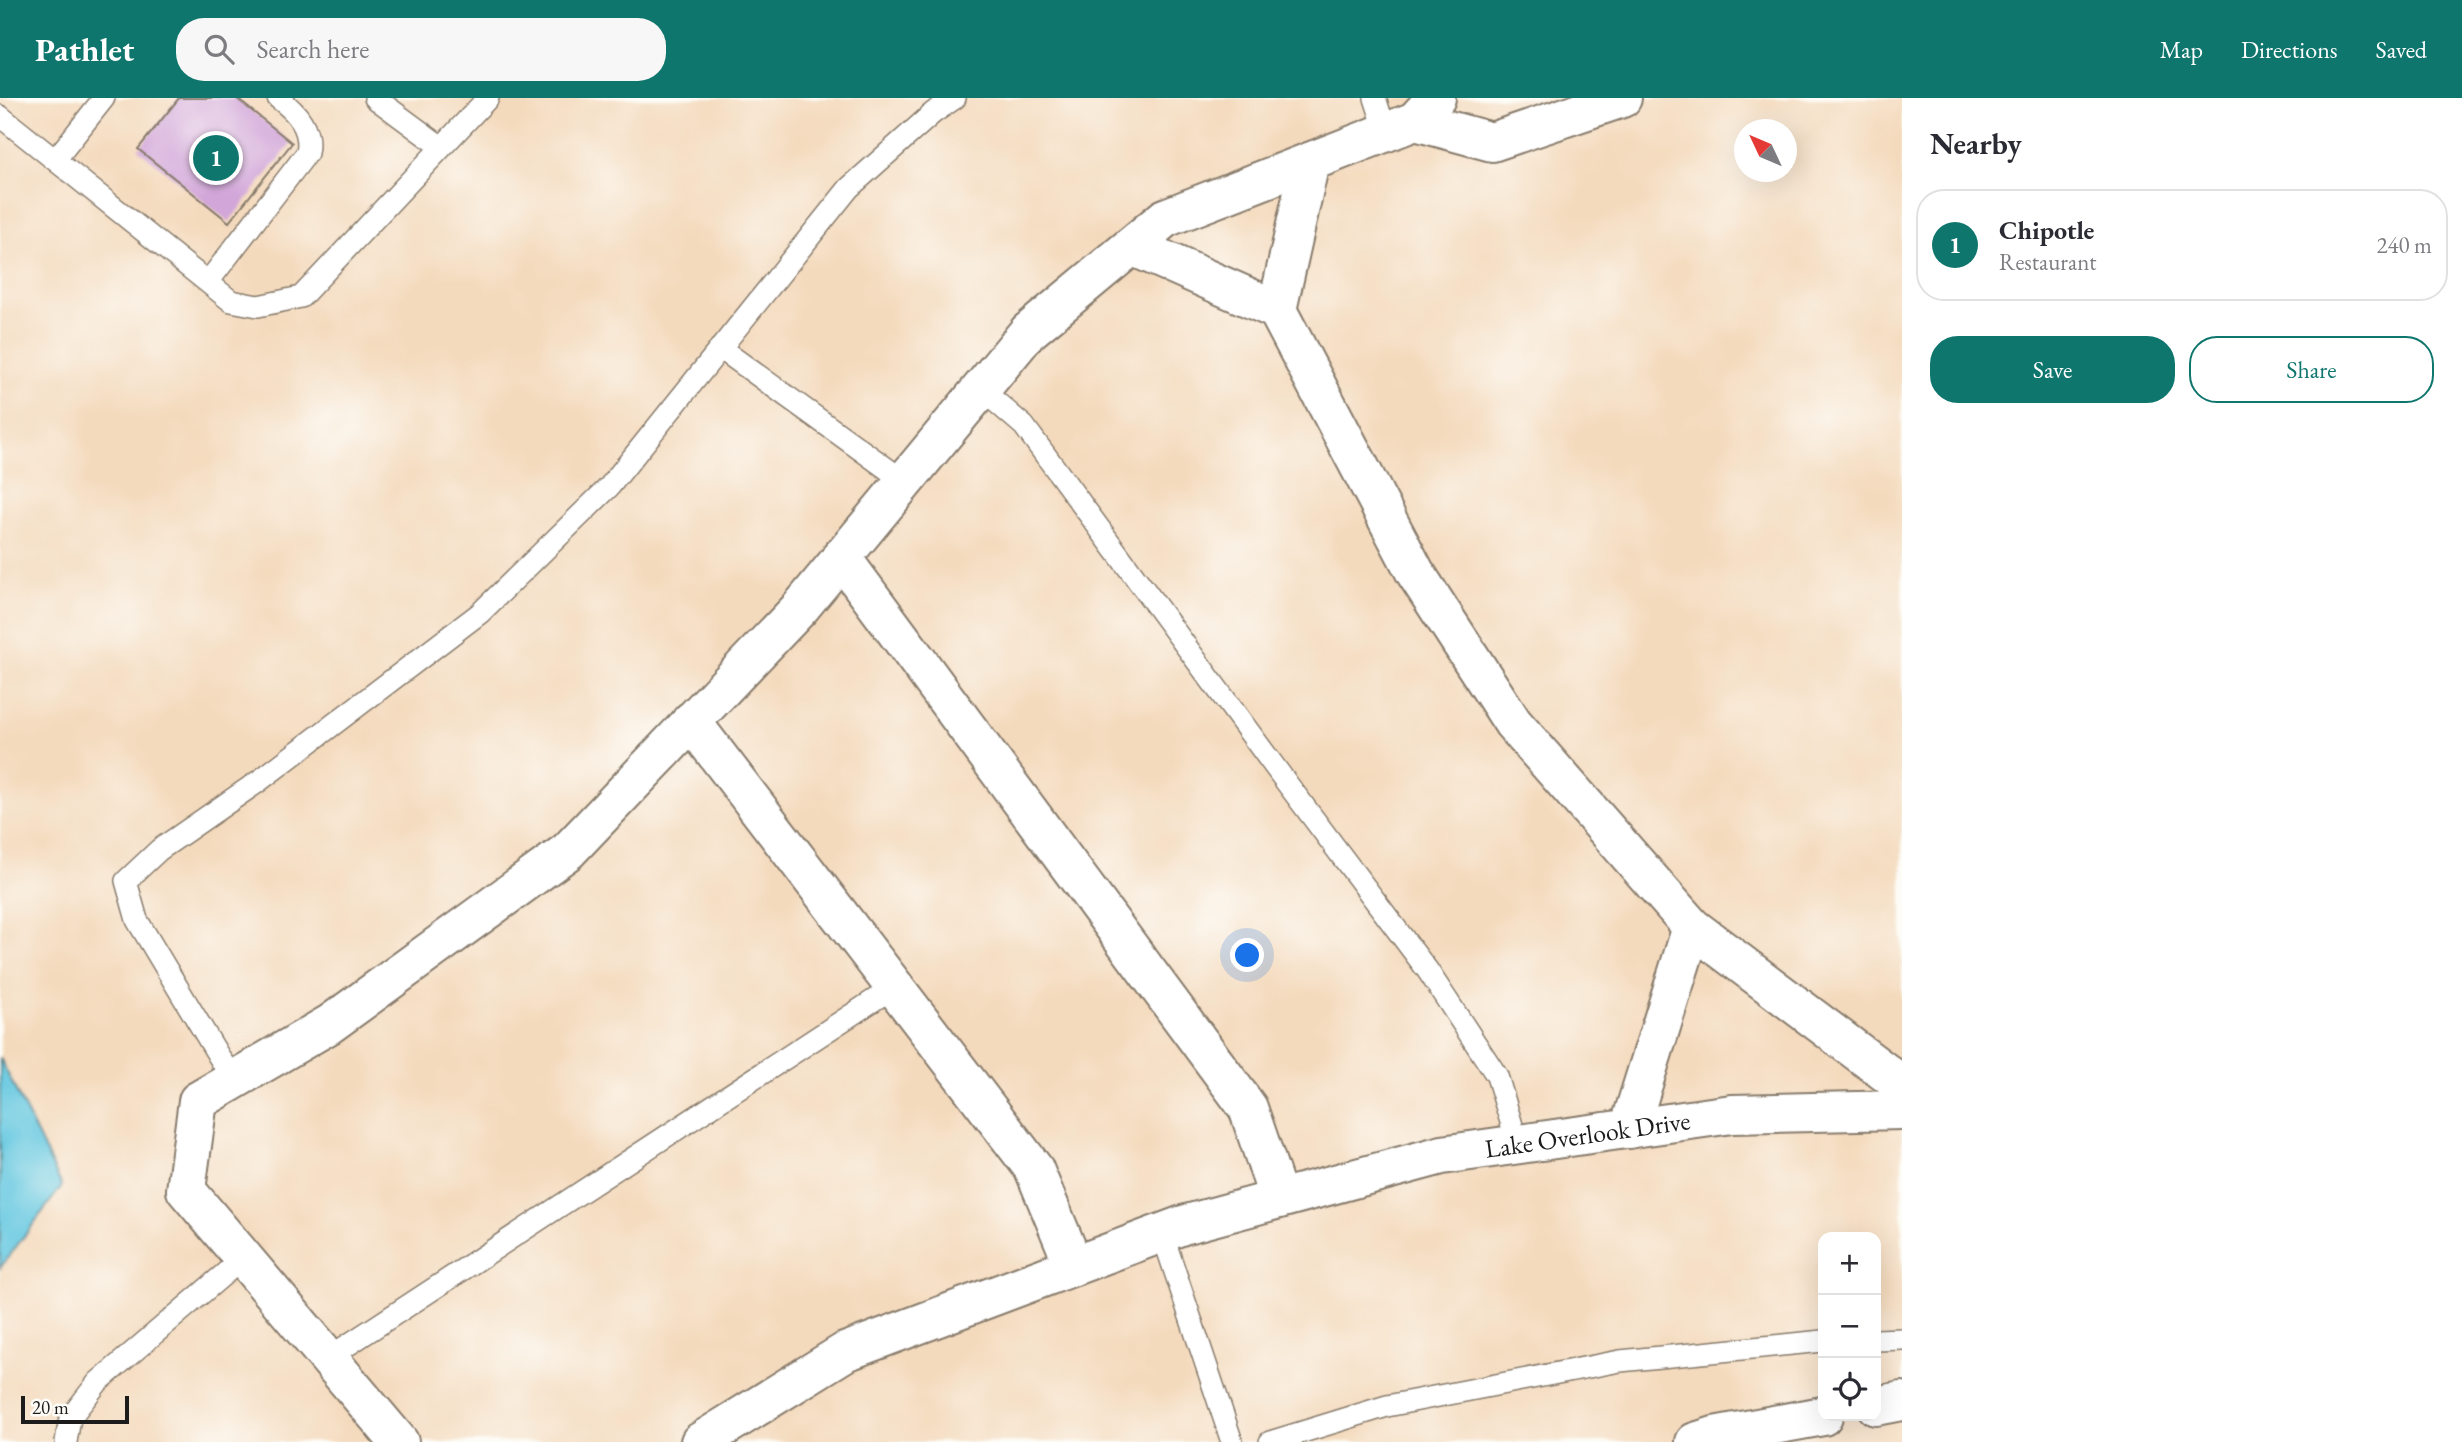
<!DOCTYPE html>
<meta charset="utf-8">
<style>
body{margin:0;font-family:"EB Garamond",serif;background:#f7f7f7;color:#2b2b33}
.controls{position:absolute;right:21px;bottom:21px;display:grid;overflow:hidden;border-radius:14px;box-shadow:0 7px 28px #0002}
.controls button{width:63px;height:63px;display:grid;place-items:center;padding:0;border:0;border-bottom:2px solid #e1e1e2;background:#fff;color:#2b2b33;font:35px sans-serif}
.compass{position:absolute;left:1734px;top:21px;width:63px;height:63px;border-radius:50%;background:#fff;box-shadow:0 7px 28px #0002;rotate:314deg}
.scale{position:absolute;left:21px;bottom:18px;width:108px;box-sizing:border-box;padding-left:7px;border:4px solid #1c1c1c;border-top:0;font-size:19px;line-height:24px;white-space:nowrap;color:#1c1c1c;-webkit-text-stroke:5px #fdfcf7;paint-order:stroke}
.you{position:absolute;left:1248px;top:858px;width:24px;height:24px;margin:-18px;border:5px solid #fff;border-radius:50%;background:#1a73e8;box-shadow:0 0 0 10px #1a73e833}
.badge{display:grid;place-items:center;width:46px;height:46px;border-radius:50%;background:#0f766e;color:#fff;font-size:23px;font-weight:700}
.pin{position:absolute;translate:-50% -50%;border:4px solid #fff;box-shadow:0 2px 7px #0006}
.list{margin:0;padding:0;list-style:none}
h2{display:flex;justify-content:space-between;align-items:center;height:91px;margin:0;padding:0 28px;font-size:30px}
h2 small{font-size:23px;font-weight:400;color:#7c7c81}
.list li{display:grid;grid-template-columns:46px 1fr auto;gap:21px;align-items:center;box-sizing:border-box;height:112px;margin:0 14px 14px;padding:0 14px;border:2px solid #e1e1e2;border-radius:28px}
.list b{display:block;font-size:26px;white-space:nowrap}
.list p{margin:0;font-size:23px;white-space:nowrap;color:#7c7c81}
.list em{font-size:23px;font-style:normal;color:#7c7c81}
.actions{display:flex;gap:14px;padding:21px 28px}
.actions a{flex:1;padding:16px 0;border:2px solid #0f766e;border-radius:28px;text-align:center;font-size:24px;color:#0f766e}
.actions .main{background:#0f766e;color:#fff}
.icon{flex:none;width:38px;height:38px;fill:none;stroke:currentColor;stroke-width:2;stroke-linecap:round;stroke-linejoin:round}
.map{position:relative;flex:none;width:1902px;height:1344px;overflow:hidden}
header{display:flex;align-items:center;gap:42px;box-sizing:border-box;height:98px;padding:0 35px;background:#0f766e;color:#fff}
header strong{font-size:33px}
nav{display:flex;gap:38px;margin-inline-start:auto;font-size:24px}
.search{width:490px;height:63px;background:#f7f7f7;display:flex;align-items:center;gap:18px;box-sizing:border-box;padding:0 24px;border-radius:28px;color:#7c7c81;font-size:26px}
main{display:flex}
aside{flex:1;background:#fff}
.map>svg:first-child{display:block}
</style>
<header>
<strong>Pathlet</strong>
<div class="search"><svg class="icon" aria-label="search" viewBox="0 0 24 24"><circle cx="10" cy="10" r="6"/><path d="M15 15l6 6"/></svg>Search here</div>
<nav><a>Map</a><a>Directions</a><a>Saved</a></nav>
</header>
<main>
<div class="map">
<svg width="1902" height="1344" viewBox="0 0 1902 1344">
<rect width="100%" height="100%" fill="#fdfcf7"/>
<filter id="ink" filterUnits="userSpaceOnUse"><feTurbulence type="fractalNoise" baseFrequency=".0143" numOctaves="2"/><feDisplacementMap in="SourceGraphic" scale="14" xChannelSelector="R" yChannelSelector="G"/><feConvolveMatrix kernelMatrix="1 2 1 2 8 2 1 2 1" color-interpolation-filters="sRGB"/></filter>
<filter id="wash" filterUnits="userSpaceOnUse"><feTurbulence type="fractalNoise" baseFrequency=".00686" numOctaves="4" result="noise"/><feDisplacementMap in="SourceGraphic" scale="28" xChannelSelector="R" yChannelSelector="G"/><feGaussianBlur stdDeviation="1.57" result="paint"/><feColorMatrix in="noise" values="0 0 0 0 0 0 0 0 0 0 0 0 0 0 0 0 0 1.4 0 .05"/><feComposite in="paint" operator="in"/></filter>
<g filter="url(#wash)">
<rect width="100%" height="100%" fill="#f4dabd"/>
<path fill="#63c7e0" stroke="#40727e" stroke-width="2" d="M0 960 62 1088 0 1170Z"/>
<g id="blocks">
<path fill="#d2a6d9" d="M179 0H236L292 45 229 124 138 51Z"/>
</g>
</g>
<g filter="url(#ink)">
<use href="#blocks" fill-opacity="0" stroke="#887b6c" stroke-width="2"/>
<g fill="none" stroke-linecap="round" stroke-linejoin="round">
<g stroke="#887b6c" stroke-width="24">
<path id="lane" d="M375 0 440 48
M1375 0 1386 34
M0 18 231 203 258 208 301 199 488 0
M55 62 104 0
M208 184 307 55C312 31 297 14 278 0
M720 250 904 383
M981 291 1024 328 1280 676 1428 873 1497 978 1518 1047
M233 982 137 822 126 783 159 752 259 683 480 515 609 389 849 90 933 15 955 0
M1162 1135 1232 1344
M1876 1242 1902 1241
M328 1260 894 889
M66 1344 70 1320 98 1284 243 1160
M1270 1344 1387 1308 1620 1263 1823 1243"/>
</g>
<g stroke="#887b6c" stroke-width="42">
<g id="street">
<path d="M1415 23 1492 44 1622 0"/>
<path d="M1132 148 1277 212 1415 474 1513 625 1692 829 1902 987"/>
<path d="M1277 212 1310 64"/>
<path d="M841 459 1248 1010 1279 1101"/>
<path d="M691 623 1034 1071 1074 1168"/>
<path d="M1629 1031 1692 829"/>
<path d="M1876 1308 1902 1303"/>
<path d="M399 1344 186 1092 198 1003 330 926 568 753 800 510 1028 234 1165 120 1415 23 1436 0"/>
<path id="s1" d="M700 1344 845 1254 1183 1127 1442 1057 1732 1016 1902 1012"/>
<path d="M1695 1344 1714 1338 1823 1318"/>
</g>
</g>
<use href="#lane" stroke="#fff" stroke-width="21"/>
<use href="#street" stroke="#fff" stroke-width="38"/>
</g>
</g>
<g text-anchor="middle" stroke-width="5" stroke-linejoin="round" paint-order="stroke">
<g font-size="26" fill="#1c1c1c" stroke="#fdfcf7">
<text dy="9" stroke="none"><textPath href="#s1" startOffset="947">Lake Overlook Drive</textPath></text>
</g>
</g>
</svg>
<div class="controls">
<button>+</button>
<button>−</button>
<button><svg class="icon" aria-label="locate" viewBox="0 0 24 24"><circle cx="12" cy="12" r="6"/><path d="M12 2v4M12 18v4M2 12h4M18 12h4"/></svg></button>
</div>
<svg class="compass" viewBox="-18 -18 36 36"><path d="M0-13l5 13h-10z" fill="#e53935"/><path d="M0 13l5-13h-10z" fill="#7c7c81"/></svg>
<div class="scale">20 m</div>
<div class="you"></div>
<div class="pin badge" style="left:216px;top:60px">1</div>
</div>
<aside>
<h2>Nearby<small></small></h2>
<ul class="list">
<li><span class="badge">1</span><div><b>Chipotle</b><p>Restaurant</p></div><em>240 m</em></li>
</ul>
<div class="actions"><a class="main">Save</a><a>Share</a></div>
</aside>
</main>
